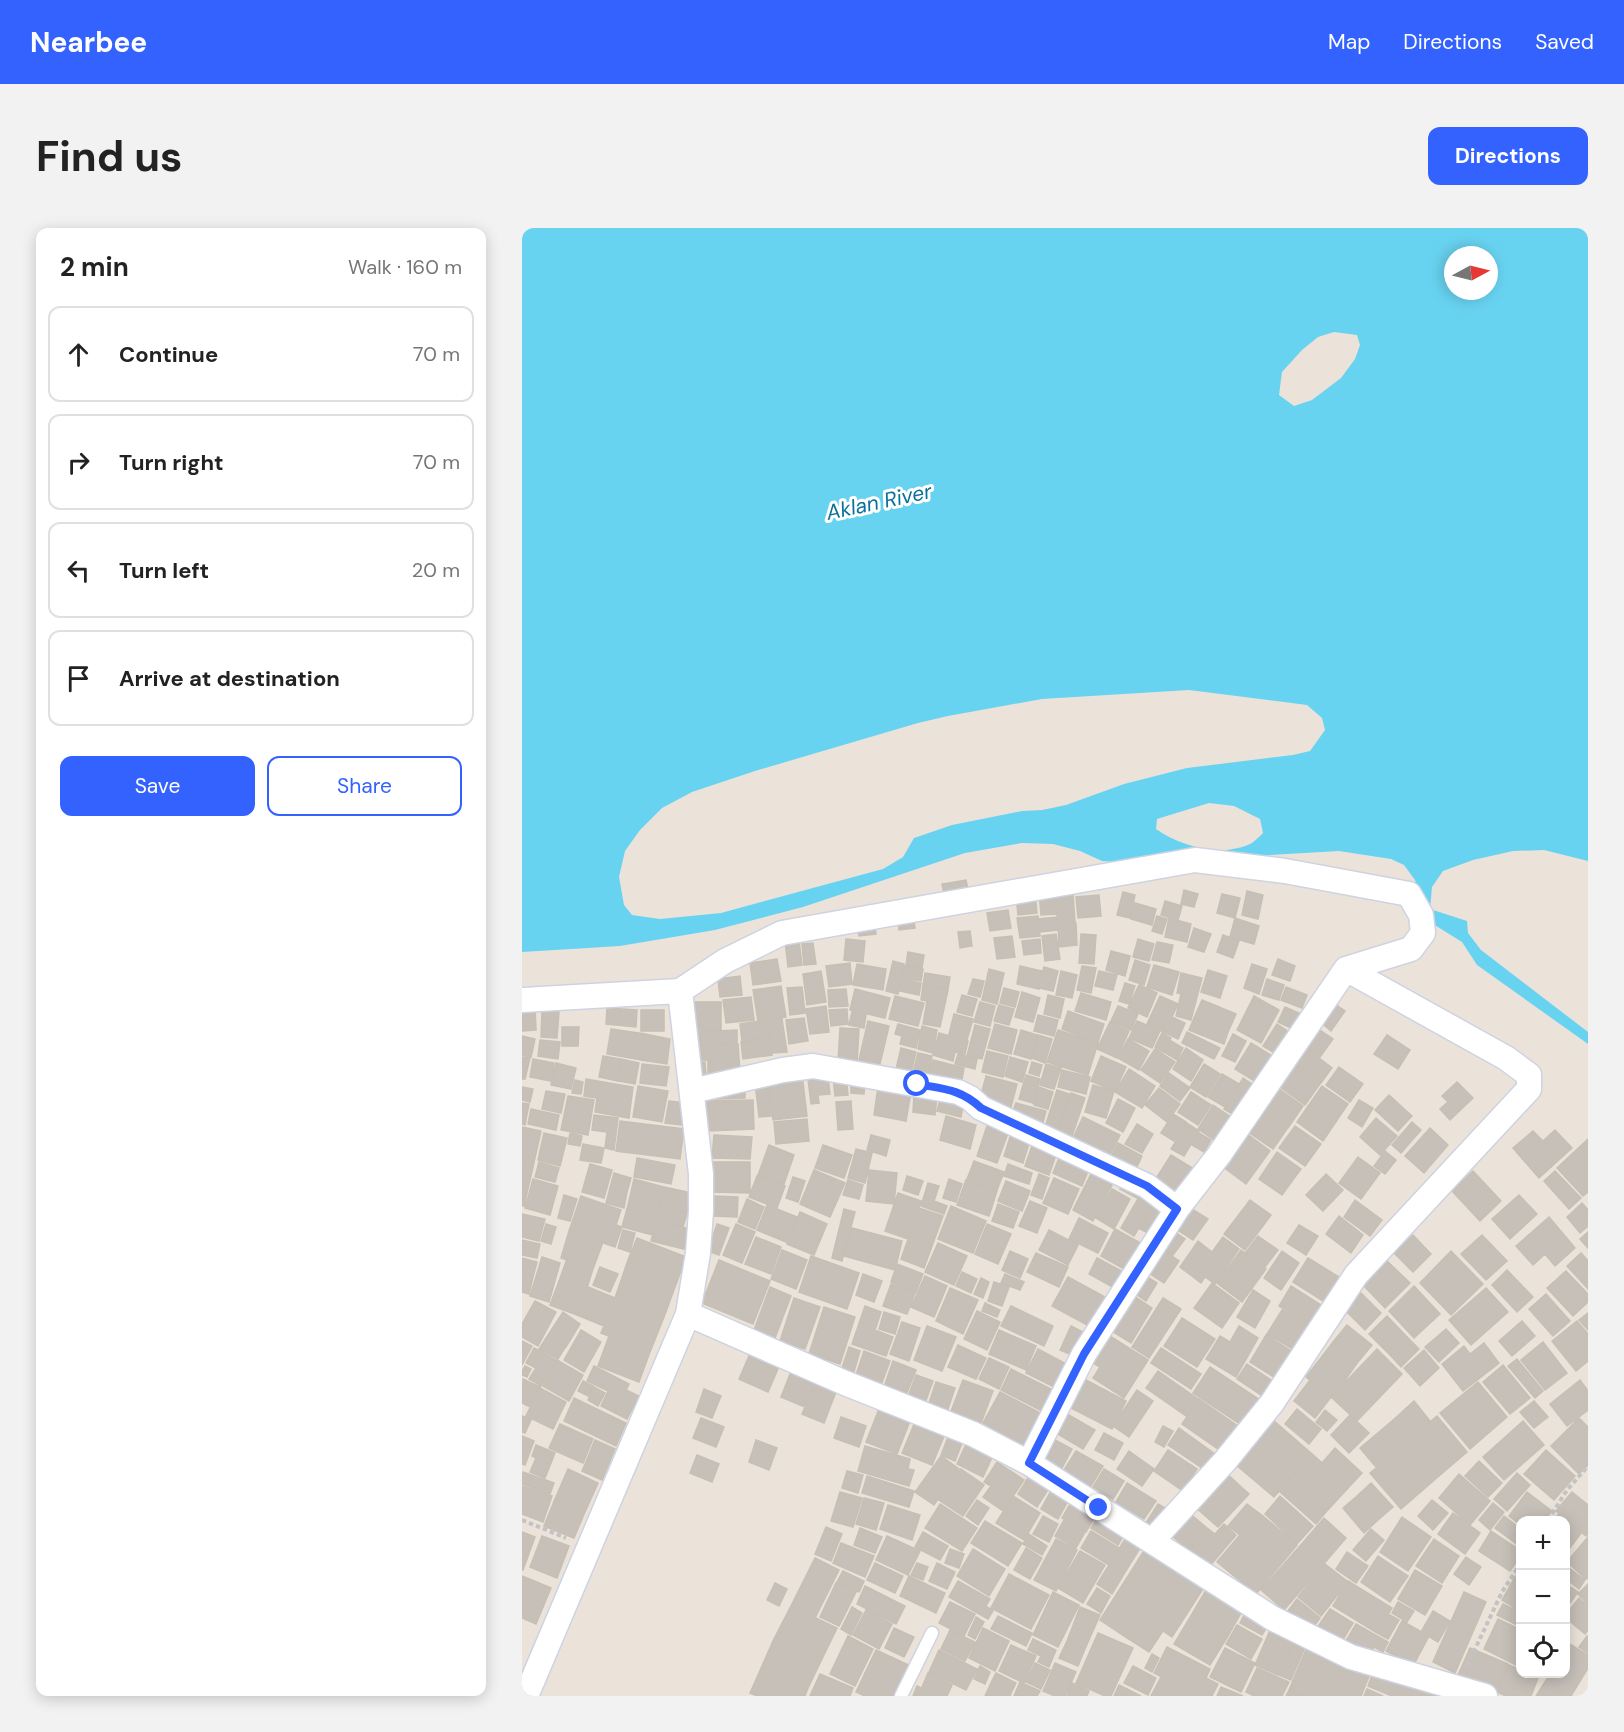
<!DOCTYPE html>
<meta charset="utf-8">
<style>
body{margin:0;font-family:"DM Sans",sans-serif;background:#f2f2f2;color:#222}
.controls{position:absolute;right:18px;bottom:18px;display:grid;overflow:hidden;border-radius:12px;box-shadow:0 3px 15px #0003}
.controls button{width:54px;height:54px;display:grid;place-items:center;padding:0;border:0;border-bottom:2px solid #e0e0e0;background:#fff;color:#222;font:30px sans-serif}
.compass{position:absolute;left:922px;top:18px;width:54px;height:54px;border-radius:50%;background:#fff;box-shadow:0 3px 15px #0003;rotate:83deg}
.stop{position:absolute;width:18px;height:18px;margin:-14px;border:4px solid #3362ff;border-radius:50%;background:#fff}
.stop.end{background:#3362ff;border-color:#fff;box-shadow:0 2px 6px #0008}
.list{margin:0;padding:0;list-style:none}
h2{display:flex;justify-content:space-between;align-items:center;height:78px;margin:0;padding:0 24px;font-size:26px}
h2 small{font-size:20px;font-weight:400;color:#767676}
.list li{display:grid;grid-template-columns:39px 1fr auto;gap:18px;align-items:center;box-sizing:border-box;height:96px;margin:0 12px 12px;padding:0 12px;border:2px solid #e0e0e0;border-radius:12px}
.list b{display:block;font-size:22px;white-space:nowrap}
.list em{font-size:20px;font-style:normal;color:#767676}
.actions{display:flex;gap:12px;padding:18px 24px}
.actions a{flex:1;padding:14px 0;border:2px solid #3362ff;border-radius:12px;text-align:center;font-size:21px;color:#3362ff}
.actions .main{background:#3362ff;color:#fff}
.icon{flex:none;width:33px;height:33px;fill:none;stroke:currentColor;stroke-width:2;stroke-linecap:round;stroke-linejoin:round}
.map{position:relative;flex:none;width:1066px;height:1468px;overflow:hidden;border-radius:12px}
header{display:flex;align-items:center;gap:36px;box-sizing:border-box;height:84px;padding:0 30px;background:#3362ff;color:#fff}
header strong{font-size:28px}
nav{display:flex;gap:33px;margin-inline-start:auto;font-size:21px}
.intro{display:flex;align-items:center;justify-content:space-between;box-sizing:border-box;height:144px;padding:0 36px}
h1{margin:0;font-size:42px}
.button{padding:15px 27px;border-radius:12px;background:#3362ff;color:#fff;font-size:21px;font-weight:700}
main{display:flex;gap:36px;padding:0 36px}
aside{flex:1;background:#fff;border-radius:12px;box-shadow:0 3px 15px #0003}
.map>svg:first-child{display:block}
</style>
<header>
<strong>Nearbee</strong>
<nav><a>Map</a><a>Directions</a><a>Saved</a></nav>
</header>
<div class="intro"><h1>Find us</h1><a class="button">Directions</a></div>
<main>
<aside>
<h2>2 min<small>Walk · 160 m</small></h2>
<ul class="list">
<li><svg class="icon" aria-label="ahead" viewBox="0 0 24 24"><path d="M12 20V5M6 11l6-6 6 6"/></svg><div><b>Continue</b></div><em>70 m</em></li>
<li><svg class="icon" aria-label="right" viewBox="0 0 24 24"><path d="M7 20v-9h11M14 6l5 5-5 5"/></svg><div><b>Turn right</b></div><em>70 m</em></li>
<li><svg class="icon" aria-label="left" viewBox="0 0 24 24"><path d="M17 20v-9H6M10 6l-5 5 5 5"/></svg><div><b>Turn left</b></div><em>20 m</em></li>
<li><svg class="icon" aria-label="arrive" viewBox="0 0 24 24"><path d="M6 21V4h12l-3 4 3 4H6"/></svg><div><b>Arrive at destination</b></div></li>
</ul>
<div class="actions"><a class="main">Save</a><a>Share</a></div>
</aside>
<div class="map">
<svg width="1066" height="1468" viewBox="0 0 1066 1468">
<rect width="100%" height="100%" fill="#ebe3d9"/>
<path fill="#68d3f1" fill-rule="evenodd" d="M0 0H1066V633L1022 622 991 623 951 632 921 643 910 659 908 681 945 693 946 705 959 722 1066 804V816L955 737 940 714 903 691 893 652 882 637 869 631 817 623 615 635 580 633 558 623 531 616 500 615 443 625 281 679 193 702 98 718 0 724ZM931 27H967V63H931ZM812 104 835 107 838 117 833 131 819 150 790 172 772 178 757 167 760 144 780 122 796 109ZM667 462 785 477 800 490 803 502 788 523 771 527 665 540 602 556 544 577 520 582 500 583 430 597 392 610 381 629 361 641 199 685 138 691 110 687 102 677 97 649 103 623 118 602 140 580 170 564 233 543 396 495 426 488 520 471ZM687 575 712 578 738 591 741 605C738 608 734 612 730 615 700 630 660 619 634 601L635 591Z"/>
<path fill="#c6c0b9" stroke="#c6bfb3" stroke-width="1.5" d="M444 652 446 662 422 666 420 656Z
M532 662 534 686 519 687 517 663Z
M662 662 676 666 672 679 659 676Z
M725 663 741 667 736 691 720 687Z
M601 664 613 667 608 690 595 687Z
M513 665 515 685 496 687 494 667Z
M551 666 553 694 536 696 533 668Z
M700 666 718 670 713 690 695 685Z
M577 667 579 688 556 690 554 669Z
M643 673 660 678 656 692 639 687Z
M613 675 634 681 630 697 609 691Z
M486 682 489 700 468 703 465 685Z
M391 686 393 700 377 702 376 688Z
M516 688 518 708 498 710 495 690Z
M635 688 645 691 640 706 630 703Z
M535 689 536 702 518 704 517 691Z
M647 690 669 696 665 714 643 709Z
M713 690 737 698 732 716 708 709Z
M352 693 354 706 337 708 335 695Z
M554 695 555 717 537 719 536 696Z
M672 700 689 706 682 724 666 719Z
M448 703 450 718 438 720 436 704Z
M534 706 538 731 523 733 520 708Z
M559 706 574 707 572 736 557 735Z
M701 707 717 713 711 730 695 724Z
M490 708 493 729 475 731 472 710Z
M324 711 343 713 341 734 322 732Z
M518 711 519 725 502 727 500 713Z
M616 711 632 716 627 733 611 729Z
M277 712 280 737 266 739 263 713Z
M635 714 651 717 647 735 630 732Z
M291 715 294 736 282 737 280 716Z
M589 723 608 728 603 748 584 742Z
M386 724 402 727 400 740 384 737Z
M255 731 259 753 231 757 228 735Z
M756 731 773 738 768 753 750 747Z
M613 732 628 737 622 757 607 752Z
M371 733 382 736 376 766 364 763Z
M328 735 330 756 307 759 304 738Z
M335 736 364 741 361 762 331 757Z
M730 736 745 741 737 766 722 760Z
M632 737 657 744 650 767 625 759Z
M383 738 401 741 399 753 380 750Z
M498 738 520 743 517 761 495 756Z
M560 738 574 740 569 765 555 762Z
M522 739 536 743 531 763 517 760Z
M467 741 482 745 475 776 460 772Z
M686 742 705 748 698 770 679 764Z
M299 743 304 774 285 777 281 746Z
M539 743 555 747 550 770 534 767Z
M577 743 595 747 591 762 573 758Z
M403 745 428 749 426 761 401 757Z
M659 745 680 750 669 792 654 788 659 766 655 765Z
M218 748 220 767 198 769 196 751Z
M380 751 399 755 397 767 378 763Z
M451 751 462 753 458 769 446 766Z
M745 751 762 757 757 772 740 767Z
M603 755 613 758 607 776 597 773Z
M401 757 426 762 418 799 401 796 405 773 399 772Z
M617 757 635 765 625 789 606 780Z
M259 758 264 789 236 793 231 762Z
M280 759 283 785 268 787 265 760Z
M764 759 785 767 780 780 759 772Z
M482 760 497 764 493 779 478 775Z
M324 761 326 778 307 779 306 762Z
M333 761 368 770 363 790 328 782Z
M500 764 518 770 511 794 493 789Z
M559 765 589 774 584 792 553 783Z
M440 767 455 771 450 788 435 784Z
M526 767 542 771 538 790 522 786Z
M373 768 402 775 396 798 367 791Z
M638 768 656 776 650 789 663 795 656 811 625 796Z
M732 768 757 782 739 815 715 802Z
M229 769 232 792 204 795 201 772Z
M680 772 714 786 706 804 672 790Z
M173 774H199V802H172Z
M458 774 473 778 468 798 452 794Z
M810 774 823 783 809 803 796 792Z
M477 777 492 781 487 797 472 793Z
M0 778H13L14 802 0 803Z
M304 778 307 804 288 806 284 781Z
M596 778 616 786 609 802 589 793Z
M763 779 781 787 774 802 756 794Z
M85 780 115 782 114 799 84 796Z
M325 781 326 796 309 798 307 782Z
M119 782H142V803H119Z
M20 783 37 784 35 810 19 809Z
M546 783 582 796 576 814 540 801Z
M330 784 344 787 342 800 327 797Z
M432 786 451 791 445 812 427 806Z
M516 787 536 792 532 808 512 803Z
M282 790 286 813 267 816 264 792Z
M672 790 706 804 702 816 667 802Z
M260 791 265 824 250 825 245 792Z
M245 792 247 809 220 813 218 796Z
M346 793 367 798 358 836 337 832Z
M615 793 638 803 630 820 607 810Z
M588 794 607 803 595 830 575 821Z
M376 796 398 802 394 820 378 816 380 808 373 806Z
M473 796 495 802 489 826 466 820Z
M755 796 770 806 756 827 741 818Z
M453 797 468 801 460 831 445 828Z
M400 798 415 802 411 825 396 821Z
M792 798 811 811 798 829 780 816Z
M40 799H57L56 818H40Z
M318 800 337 801 335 834 316 833Z
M89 801 123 806 119 832 85 826Z
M215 802V815L173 817 172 804Z
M499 802 515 807 509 831 492 826Z
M536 802 576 815 566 847 525 834Z
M665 804 698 820 692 831 660 815Z
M417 805 446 813 443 826 433 824 431 833 411 827Z
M640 805 649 810 641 824 633 819Z
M123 806 148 811 145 836 119 832Z
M711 806 724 813 713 834 700 828Z
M516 807 530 811 523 835 510 830Z
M865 807 888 822 876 841 852 826Z
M0 808 13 811 9 829 0 827Z
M247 810 250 827 221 831 219 814Z
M606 811 627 823 617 842 596 830Z
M18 812 38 814 36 831 16 828Z
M649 813 661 820 655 832 642 824Z
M729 815 755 831 739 857 713 841Z
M216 816 218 844 186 846V832H173L172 818Z
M780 817 810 840 799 855 768 832Z
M379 820 394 824 389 845 374 841Z
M664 820 681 832 669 853 651 841Z
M633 821 653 834 638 855 619 842Z
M465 823 486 828 481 849 460 844Z
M396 825 410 828 406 848 391 845Z
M436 826 455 831 453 841 433 836Z
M81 828 99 831 96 853 77 849Z
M579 828 604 839 593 863 569 853Z
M0 829 8 830 3 851H0Z
M488 829 506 834 500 854 483 848Z
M11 831 32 835 29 853 8 849Z
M99 831 117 835 113 856 96 853Z
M411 832 442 840 439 857 407 849Z
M174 834H183L184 848 175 849Z
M510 834 520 837 517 848 507 845Z
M769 834 798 856 783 877 754 856Z
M34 835 54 840 49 861 29 857Z
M120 836 147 839 144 858 118 855Z
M524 836 539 840 532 861 518 857Z
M682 836 698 846 684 869 668 859Z
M817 839 841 856 828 874 804 857Z
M607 841 633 858 620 880 593 864Z
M540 842 568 849 564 866 536 859Z
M647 845 668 860 658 873 638 858Z
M280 846 285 888 251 892 246 850Z
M700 846 717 856 703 879 686 869Z
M504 847 518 851 511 875 497 871Z
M324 848 326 867 313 868 311 849Z
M464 848 495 856 488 883 457 875Z
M306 849 308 866 296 867 297 875 289 876 286 851Z
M721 850 736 860 717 890 702 881Z
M64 851 111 859 107 890 73 884 75 870 62 868Z
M53 852 61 854 59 866 50 865Z
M329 852 343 853 342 866 329 865Z
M245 854 249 888 237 889 233 855Z
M935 854 951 870 928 892 918 881 926 874 920 868Z
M571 857 592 863 584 890 563 884Z
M116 858 146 863 140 894 111 889Z
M753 858 781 878 766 900 737 880Z
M800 858 826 876 801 913 775 894Z
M0 859 11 861 8 874 0 872Z
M356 859 389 864 384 893 352 887Z
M517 859 531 864 526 881 512 877Z
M637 860 658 876 645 894 623 877Z
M535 862 547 866 534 905 522 902Z
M24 863 43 866 39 885 20 881Z
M223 864V870L194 871 193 865Z
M669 864 689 877 676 897 656 884Z
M392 865 415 868 413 887 391 884Z
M549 865 563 870 549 911 535 906Z
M867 867 890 888 876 903 853 882Z
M46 868 72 872 66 907 39 902Z
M596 871 613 880 601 904 584 895Z
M231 872 232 901 185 903 184 873Z
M418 872 441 878 439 889 415 883Z
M837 872 851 880 840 899 826 890Z
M147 873 164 875 160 897 143 895Z
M329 873 331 901 316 902 314 874Z
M0 875 7 876 3 897 0 896Z
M494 875 524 883 520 898 489 888Z
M691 877 715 893 700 917 676 901Z
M9 881 37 887 34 902 6 896Z
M737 881 765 901 751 921 722 901Z
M651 886 664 894 652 913 639 905Z
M72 887 96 890 92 922 83 920 85 904 70 902Z
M424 888 454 897 448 921 418 912Z
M561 889 598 907 588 927 552 908Z
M854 890 875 908 858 927 838 909Z
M285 891 287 913 254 916 252 894Z
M98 893 162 901 158 931 94 923Z
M890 894 899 902 879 925 870 917Z
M665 895 677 903 662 928 649 921Z
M615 896 631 906 620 925 603 916Z
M465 898 486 905 475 935 455 928Z
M773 898 799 916 783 938 757 920Z
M0 899 19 903 11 939 0 937Z
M908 900 926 917 902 945 883 928Z
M720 902 748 923 724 956 696 935Z
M1033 902 1050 920 1017 950 991 920 1011 903 1021 913Z
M22 905 45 910 38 938 16 932Z
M48 905 60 908 58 918 46 916Z
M677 905 689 912 682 924 670 917Z
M489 906 508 912 501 935 482 928Z
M192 907 230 909 228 931 190 930Z
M349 907 368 912 364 928 345 922Z
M1066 911V964L1061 968 1035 940Z
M512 912 536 921 527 947 503 938Z
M596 915 620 928 613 943 588 931Z
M61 916 82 920 79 935 58 932Z
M247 917 272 927 262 956 236 947Z
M301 917 330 927 322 950 293 940Z
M334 921 350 925 343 955 326 950Z
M863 923 874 932 863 946 852 938Z
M755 924 779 941 760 967 737 951Z
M547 926 569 936 560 958 531 945 537 930 544 933Z
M649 927 672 941 655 968 633 952Z
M836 929 858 945 839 971 817 955Z
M115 930 153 937 149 956 112 949Z
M452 933 482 944 475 962 445 951Z
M17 934 37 940 33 954 13 949Z
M190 934H228V965L190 964Z
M68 936 90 942 82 970 60 964Z
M486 936 510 945 507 956 482 948Z
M0 937 11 939 2 978H0Z
M292 942 323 955 308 989 278 976Z
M347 942 375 945 372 976 344 973Z
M951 943 979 973 958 993 930 963Z
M1033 943 1059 970 1047 981 1022 953Z
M92 945 109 950 105 964 88 960Z
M517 946 527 950 520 971 509 967Z
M569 946 590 957 571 993 551 982Z
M804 946 821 962 801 983 784 967Z
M235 948 263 958 255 980 227 969Z
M385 948 401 953 396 967 381 962Z
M271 949 283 953 276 974 264 970Z
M532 950 557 961 546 986 521 975Z
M11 951 36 958 28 987 3 980Z
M112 951 142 959 136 984 106 977Z
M427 951 440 956 434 974 421 970Z
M603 951 620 961 615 970 598 961Z
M326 952 341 957 337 971 321 967Z
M444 952 475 963 467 988 435 977Z
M484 953 508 963 500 983 476 973Z
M406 955 417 958 412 973 425 978 422 986 399 978Z
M142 959 170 965 165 985 137 978Z
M88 960 105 964 102 980 84 975Z
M590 961 608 971 592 1001 574 990Z
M376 965 399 973 386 1011 363 1003Z
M42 967 55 971 48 993 36 990Z
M997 967 1015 986 988 1011 970 991Z
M59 968 99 982 94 997 100 999 93 1019 47 1003Z
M191 968 216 969 215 989 191 988Z
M617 969 631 977 612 1008 599 1000Z
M225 971 242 979 233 1001 216 994Z
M728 972 749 987 723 1022 702 1006Z
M833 972 860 992 848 1008 822 989Z
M508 973 525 980 515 1005 497 998Z
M1060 975 1066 982V998L1058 1005 1045 989Z
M476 976 497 984 491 1000 470 993Z
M106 977 136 984 131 1007 100 999Z
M245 977 275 989 264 1014 235 1002Z
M137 978 165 985 161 999 134 992Z
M429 978 464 993 451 1025 416 1011Z
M665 978 686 991 671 1012 651 999Z
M631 979 644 987 632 1008 618 1001Z
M397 980 421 988 402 1040 379 1031Z
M322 981 333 984 320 1033 310 1030Z
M278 984 305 996 292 1027 265 1016Z
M0 986 23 991 17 1013 0 1009Z
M817 988 841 1007 829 1025 804 1006Z
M1027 989 1053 1020 1033 1038 1023 1026 1011 1037 994 1018Z
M557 990 586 1005 576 1025 547 1011Z
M134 992 168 1001 162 1021 129 1013Z
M24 996 34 999 29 1016 19 1013Z
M195 996 207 1000 197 1027 186 1023Z
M214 996 233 1004 220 1035 201 1027Z
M465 996 489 1006 476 1036 453 1026Z
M777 997 796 1008 784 1027 765 1015Z
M330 1000 380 1013 373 1042 322 1028Z
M593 1001 624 1018 609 1045 579 1028Z
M101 1002 113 1005 108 1024 96 1020Z
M527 1002 556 1017 546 1037 517 1022Z
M650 1002 663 1011 651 1027 638 1018Z
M47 1003 81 1014 71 1041 39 1030Z
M1066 1004V1020L1058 1011Z
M891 1007 909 1026 891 1044 872 1025Z
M960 1007 985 1033 964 1052 939 1026Z
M736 1008 756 1022 743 1039 724 1024Z
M234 1009 259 1019 249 1046 223 1036Z
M701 1009 717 1021 693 1056 683 1049 679 1055 658 1039 676 1013 690 1024Z
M115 1010 164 1029 156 1051 106 1032Z
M0 1012 18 1016 15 1030 0 1027Z
M416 1015 445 1028 432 1057 403 1044Z
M637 1019 657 1033 642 1055 621 1041Z
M260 1022 285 1032 274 1061 249 1051Z
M719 1022 744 1041 720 1074 695 1055Z
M488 1023 506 1031 498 1050 480 1042Z
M760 1023 777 1035 759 1062 742 1050Z
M929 1023 961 1056 929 1087 898 1055Z
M514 1025 546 1039 537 1059 505 1044Z
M1059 1025 1066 1033V1061L1045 1038Z
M289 1028 337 1045 325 1081 277 1064Z
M20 1029 38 1035 27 1074 8 1068Z
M0 1030 15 1034 11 1049 0 1047Z
M575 1030 605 1046 596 1062 567 1046Z
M786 1030 817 1049 801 1073 771 1054Z
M45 1031 71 1041 64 1063 37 1053Z
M106 1032 156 1051 142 1089 93 1070Z
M197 1032 248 1053 231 1096 180 1075Z
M865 1033 888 1055 863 1080 841 1057Z
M375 1036 401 1046 394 1064 369 1054Z
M78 1039 96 1046 88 1064 71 1057Z
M985 1042 1011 1069 995 1084 970 1057Z
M1044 1043 1066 1066V1074L1051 1088 1025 1060Z
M440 1044 455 1051 449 1065 434 1058Z
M619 1045 635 1055 624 1073 608 1062Z
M341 1046 360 1053 352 1074 334 1067Z
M483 1046 502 1054 498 1062 479 1055Z
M0 1047 11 1049 7 1066 0 1064Z
M403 1048 425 1058 412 1089 389 1079Z
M546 1049 583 1069 567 1098 530 1078Z
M459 1050 467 1054 461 1070 452 1066Z
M37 1053 64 1063 55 1087 28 1077Z
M472 1054 487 1059 480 1078 466 1073Z
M690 1055 717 1075 700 1100 672 1080Z
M369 1056 393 1065 385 1086 361 1078Z
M769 1058 799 1077 787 1097 757 1078Z
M892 1058 918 1086 892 1110 867 1083Z
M66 1059 93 1070 82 1098 55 1087Z
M248 1059 269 1068 253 1110 232 1102Z
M428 1060 456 1072 441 1106 414 1093Z
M964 1060 986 1084 949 1117 927 1092Z
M731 1062 748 1073 733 1100 715 1089Z
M607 1065 630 1080 609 1115 585 1100Z
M839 1065 859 1085 843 1102 822 1081Z
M1024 1066 1048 1093 1031 1108 1007 1081Z
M93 1070 142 1089 128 1124 79 1105Z
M272 1070 298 1079 283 1121 258 1113Z
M641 1070 659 1081 627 1130 610 1119Z
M13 1073 34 1084 16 1118 0 1109V1096Z
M463 1075 478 1082 475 1089 460 1083Z
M343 1078 359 1084 353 1102 371 1109 364 1128 330 1116Z
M489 1078 531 1098 522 1118 479 1098Z
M302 1079 333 1089 318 1136 287 1126Z
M760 1082 788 1099 774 1123 745 1106Z
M455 1083 478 1094 465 1122 442 1111Z
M41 1084 58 1096 44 1119 26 1107Z
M362 1084 378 1089 373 1106 357 1101Z
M1066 1085V1102L1057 1092Z
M865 1088 888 1112 870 1129 847 1106Z
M660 1090 693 1111 675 1139 642 1118Z
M1000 1093 1013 1108 990 1128 977 1113Z
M1055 1093 1066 1106V1133L1054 1143 1030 1113Z
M380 1094 398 1100 387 1133 368 1126Z
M825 1097 850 1117 836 1134 811 1114Z
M405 1098 434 1109 420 1143 392 1132Z
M549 1098 563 1105 553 1128 538 1122Z
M717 1098 736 1110 714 1149 684 1131 698 1108 708 1114Z
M924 1101 937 1115 917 1134 903 1119Z
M59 1102 79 1114 62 1144 42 1132Z
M477 1102 514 1118 504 1142 467 1126Z
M583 1105 626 1132 602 1170 571 1150 578 1139 566 1132Z
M26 1107 44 1118 36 1131 17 1121Z
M744 1107 774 1126 758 1153 728 1134Z
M87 1108 128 1124 117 1154 76 1138Z
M888 1112 897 1121 879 1139 870 1129Z
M0 1113 10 1118 0 1137Z
M811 1114 836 1134 824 1151 798 1131Z
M1021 1114 1045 1145 1023 1162 999 1132Z
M962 1115 977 1135 941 1163 920 1136 942 1118 948 1126Z
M436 1117 464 1130 454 1151 426 1139Z
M327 1119 338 1123 331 1147 319 1143Z
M12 1120 34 1132 19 1158 7 1151 14 1140 4 1135Z
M639 1120 679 1146 669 1161 629 1135Z
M516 1121 548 1138 536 1161 504 1145Z
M855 1121 880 1146 835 1193 809 1169Z
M902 1122 917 1140 898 1158 882 1140Z
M342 1123 368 1133 359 1157 334 1147Z
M227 1128 256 1141 246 1164 217 1151Z
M467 1130 487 1139 477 1161 457 1151Z
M798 1131 824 1151 809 1169 784 1149Z
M995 1131 1021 1163 1013 1170 986 1138Z
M35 1132 61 1147 47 1173 21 1158Z
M371 1133 394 1142 385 1165 363 1156Z
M725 1136 755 1156 745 1171 715 1151Z
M981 1137 1008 1170 988 1186 961 1154Z
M3 1138 9 1141 5 1149 0 1147V1143Z
M72 1138 107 1156 93 1185 79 1178 86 1163 65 1153Z
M688 1139 744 1176 727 1202 671 1165Z
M489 1141 535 1164 524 1185 479 1162Z
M636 1143 676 1171 664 1188 624 1160Z
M268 1146 292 1156 283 1179 259 1169Z
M394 1147 411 1153 403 1175 386 1169Z
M560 1150 604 1173 590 1201 545 1178Z
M1 1151 18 1159 8 1179 0 1175Z
M441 1152 471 1163 458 1198 428 1186Z
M788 1152 809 1169 793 1190 772 1173Z
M1058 1152 1066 1163V1182L1045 1198 1028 1176Z
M61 1153 71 1158 66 1168 56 1163Z
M414 1154 433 1160 426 1181 407 1175Z
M956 1154 985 1189 948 1221 918 1185Z
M292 1156 314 1164 302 1195 280 1186Z
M72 1159 83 1165 76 1178 66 1172Z
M18 1160 44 1174 31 1201 4 1188Z
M182 1161 199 1168 190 1190 174 1184Z
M104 1162 117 1168 105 1191 93 1185Z
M615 1162 631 1173 607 1209 591 1198Z
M478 1164 524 1188 507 1220 461 1195Z
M52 1170 104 1195 94 1218 42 1193Z
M677 1171 723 1203 706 1228 660 1196Z
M892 1173 908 1193 887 1212 870 1193Z
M1012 1173 1026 1189 1012 1200 998 1184Z
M359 1176 390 1188 375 1226 344 1214Z
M775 1181 799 1201 787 1216 763 1196Z
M803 1182 815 1192 805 1203 794 1194Z
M545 1186 573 1202 561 1221 534 1205Z
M828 1187 847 1205 827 1225 809 1207Z
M0 1188 9 1192 3 1205 0 1204Z
M915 1188 945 1224 917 1248 887 1212Z
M319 1189 344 1198 337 1219 312 1210Z
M179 1190 202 1199 194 1219 171 1210Z
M1057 1190 1066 1199V1237L1057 1246 1029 1218Z
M751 1192 766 1205 744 1231 729 1218Z
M870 1193 887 1212 854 1239 838 1220Z
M1001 1193 1022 1217 982 1252 961 1229Z
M393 1194 423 1206 410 1237 380 1225Z
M38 1196 71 1211 61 1235 27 1220Z
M641 1198 651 1203 642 1219 633 1214Z
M657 1200 697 1229 686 1244 646 1217Z
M428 1204 442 1210 433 1233 419 1227Z
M582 1205 601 1215 592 1232 573 1222Z
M766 1205 789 1225 768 1251 744 1231Z
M0 1208 12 1213 3 1237 0 1236Z
M531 1211 550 1221 540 1240 521 1229Z
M73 1212 93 1221 80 1252 60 1243Z
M234 1212 255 1220 247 1242 227 1234Z
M446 1212 472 1225 461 1249 435 1236Z
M887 1212 917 1248 879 1281 848 1245Z
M14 1217 33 1225 23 1250 8 1244 14 1230 10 1228Z
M343 1218 388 1231 386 1241 392 1242 387 1258 336 1243Z
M729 1218 768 1251 752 1269 714 1237Z
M813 1220 840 1245 827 1259 800 1235Z
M646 1222 675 1241 661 1263 632 1243Z
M1024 1222 1053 1248 1032 1272 1002 1246Z
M554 1223 581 1238 569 1258 542 1242Z
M607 1223 632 1241 620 1258 595 1241Z
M789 1225 827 1259 804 1284 768 1251Z
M175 1227 197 1236 190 1254 168 1245Z
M419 1228 437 1241 412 1277 393 1264Z
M957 1233 980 1255 966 1269 943 1248Z
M475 1234 502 1252 481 1283 461 1269 469 1258 462 1254Z
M46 1241 76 1255 63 1284 33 1271Z
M439 1241 462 1257 441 1288 417 1272Z
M582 1241 602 1253 591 1271 571 1259Z
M325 1243 341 1247 336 1265 320 1260Z
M1 1244 32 1255 28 1266 0 1256Z
M703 1244 727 1266 696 1299 672 1278Z
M995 1245 1008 1257 985 1283 972 1271Z
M937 1246 968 1273 948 1297 917 1270Z
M345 1248 392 1263 387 1279 340 1265Z
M507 1248 527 1260 515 1279 496 1266Z
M768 1251 804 1284 794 1296 757 1263Z
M605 1255 634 1273 622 1291 594 1274Z
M849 1255 871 1279 856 1292 835 1268Z
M0 1258 30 1268 21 1294 0 1286Z
M530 1261 547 1271 536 1291 519 1281Z
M318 1264 340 1270 331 1299 309 1293Z
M1005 1264 1030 1283 1022 1292H999V1297L987 1288Z
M1050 1264 1066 1277V1306L1064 1308 1034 1283Z
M491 1268 518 1285 502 1312 474 1295Z
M758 1268 791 1298 775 1316 743 1286Z
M835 1268 856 1292 842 1305 821 1280Z
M342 1270 362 1275 354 1302 334 1296Z
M33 1271 63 1284 52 1310 22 1298Z
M551 1271 575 1285 564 1304 540 1290Z
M455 1272 467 1280 456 1297 444 1288Z
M910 1272 926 1285 911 1302 896 1288Z
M971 1275 982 1284 968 1302 957 1292Z
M418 1276 455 1300 440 1323 403 1300Z
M636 1276 648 1283 636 1302 624 1295Z
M725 1276 741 1288 725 1307 721 1303 718 1307 706 1298Z
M366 1277 398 1287 390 1312 358 1301Z
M666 1284 685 1300 666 1322 648 1306Z
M931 1285 958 1305 943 1326 916 1306Z
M1037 1286 1060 1304 1044 1325V1292H1031Z
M577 1287 604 1303 596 1317 569 1300Z
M521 1288 536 1296 527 1314 511 1306Z
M741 1288 775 1317 734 1366 695 1334 721 1303 725 1307Z
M982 1288 999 1301V1319L973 1300Z
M880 1289 909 1309 886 1343 858 1324Z
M802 1290 824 1310 806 1331 784 1311Z
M542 1292 563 1304 554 1320 533 1308Z
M463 1293 500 1315 486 1338 449 1315Z
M702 1296 714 1307 687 1339 666 1322 685 1300 693 1306Z
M304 1299 320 1306 309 1333 293 1326Z
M338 1300 360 1309 353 1325 332 1317Z
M849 1301 862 1312 844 1333 831 1322Z
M569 1303 597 1320 587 1337 559 1320Z
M969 1303 999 1323V1327L988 1343 957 1323Z
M0 1304 13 1309 1 1342H0Z
M401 1304 426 1318 418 1332 393 1319Z
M507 1306 525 1318 520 1327 501 1316Z
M20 1308 47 1318 35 1350 8 1339Z
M365 1308 398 1323 386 1347 354 1332Z
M605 1308 620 1317 602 1346 587 1337Z
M1066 1309V1350L1064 1351 1045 1334Z
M534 1311 555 1322 534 1363 512 1352Z
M784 1311 806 1331 762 1382 739 1362Z
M912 1311 937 1328 920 1355 894 1338Z
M319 1315 352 1328 343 1349 311 1335Z
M627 1315 652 1331 636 1356 611 1340Z
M504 1320 520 1330 508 1351 492 1342Z
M428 1321 442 1326 437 1340 423 1335Z
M451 1321 483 1341 467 1368 435 1348Z
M558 1323 583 1337 561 1375 536 1360Z
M825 1324 846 1338 834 1355 814 1341Z
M856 1328 886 1348 868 1374 839 1354Z
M944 1329 959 1339 947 1357 932 1346Z
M293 1330 317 1342 293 1390 269 1378Z
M652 1331 686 1353 670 1378 636 1356Z
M353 1335 381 1348 373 1365 345 1352Z
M395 1335 406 1339 401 1352 389 1347Z
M415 1335 433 1344 425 1361 407 1353Z
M803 1336 826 1354 799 1388 776 1369Z
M587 1337 602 1346 590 1366 575 1356Z
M611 1340 636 1356 602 1408 578 1392Z
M1047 1340 1063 1352 1057 1361 1044 1351V1344Z
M999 1341V1355L992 1351Z
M893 1342 920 1358 903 1387 876 1371Z
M321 1343 342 1353 337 1364 315 1354Z
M487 1346 527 1367 509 1401 469 1380Z
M0 1348 29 1360 14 1396 0 1390Z
M387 1348 423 1365 414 1385 378 1368Z
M992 1351 999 1355V1384L980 1372Z
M436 1353 468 1371 464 1378 471 1383 466 1391 427 1369Z
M826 1353 870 1380 855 1405 811 1378Z
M253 1355 265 1361 257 1378 245 1372Z
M314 1355 334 1364 317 1398 298 1389Z
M636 1356 670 1378 650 1409 616 1386Z
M1044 1356 1056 1364 1044 1381Z
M1066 1356V1376L1056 1366Z
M343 1358 383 1378 374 1396 335 1376Z
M575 1360 588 1368 579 1385 565 1376Z
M684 1362 720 1383 706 1408 670 1386Z
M531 1364 557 1377 536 1419 511 1407Z
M942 1364 964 1374 933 1445 911 1434Z
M1057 1370 1066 1378V1402L1063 1406 1044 1390V1386Z
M775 1371 798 1390 790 1401 765 1384Z
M428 1374 453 1386 442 1408 417 1395Z
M876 1374 892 1383 885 1394 870 1385Z
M981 1376 999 1385V1399L975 1387Z
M269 1378 315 1400 298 1435 251 1413Z
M330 1379 340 1385 329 1407 319 1401Z
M558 1379 578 1387 563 1421 545 1413Z
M808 1381 831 1395 819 1415 795 1400Z
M344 1382 370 1396 357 1421 331 1407Z
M911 1383 928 1393 916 1414 899 1404Z
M724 1384 746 1397 740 1407 718 1395Z
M616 1386 641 1403 627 1424 602 1408Z
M670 1386 706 1408 688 1437 652 1416Z
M866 1386 877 1392 866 1411 855 1405Z
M476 1388 510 1405 504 1418 469 1401Z
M454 1389 462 1394 453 1411 446 1407Z
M976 1391 999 1402V1428L994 1437 962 1421Z
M880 1393 907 1408 891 1438 864 1423Z
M834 1396 857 1409 848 1427 824 1413Z
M715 1397 740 1411 729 1431 704 1416Z
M372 1400 392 1409 382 1429 363 1420Z
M461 1400 487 1413 473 1443 447 1430Z
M749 1400 772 1410 756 1447 733 1437Z
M428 1402 453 1414 443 1433 419 1421Z
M576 1405 611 1420 589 1468H583L554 1455Z
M326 1408 351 1421 333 1458 308 1446Z
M1065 1408 1066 1409V1425L1057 1419Z
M857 1409 866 1414 861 1424 852 1419Z
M511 1411 534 1422 527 1439 516 1434 519 1428 506 1422Z
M251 1413 298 1435 286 1460 240 1438Z
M545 1413 563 1421 556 1438 537 1430Z
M772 1414 783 1419 769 1452 757 1447Z
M1046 1415 1066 1427V1440L1049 1468H1014L1028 1446H1044V1419Z
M489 1417 514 1428 502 1455 477 1443Z
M645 1419 688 1441 684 1450 696 1456 690 1468H676L632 1445Z
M785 1419 848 1446 839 1468H781L767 1462Z
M703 1420 733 1435 719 1464 688 1449Z
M948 1420 986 1436 975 1463 936 1447Z
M354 1422 389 1438 375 1468H343L334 1464Z
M417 1422 455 1441 444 1462 407 1444Z
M630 1426 637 1430 630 1444 623 1440Z
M513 1435 528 1442 519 1461 504 1454Z
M533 1435 554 1444 543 1468H533L521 1463Z
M987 1437 999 1442V1446H1006L1016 1450 1009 1468H984L975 1464Z
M240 1438 286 1460 283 1468H235L228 1465Z
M458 1438 468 1444 463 1456 452 1451Z
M611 1438 634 1450 626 1467 602 1455Z
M735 1440 767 1454 760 1468H732L724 1464Z
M852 1442 917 1468H870L846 1458Z
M406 1445 430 1457 425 1468H420L400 1459Z
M474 1445 494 1455 489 1465 469 1455Z
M298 1446 331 1460 328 1468H288Z
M639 1449 676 1468H629Z
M498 1454 518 1463 515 1468H492Z
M469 1455 489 1465 488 1468H463Z
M550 1455 567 1463 565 1468H545Z
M597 1457 619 1468H592Z
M395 1458 417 1468H391Z
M699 1459 721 1468H695Z
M845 1461 861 1468H842Z
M767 1462 781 1468H764Z"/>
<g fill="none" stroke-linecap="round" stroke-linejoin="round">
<g stroke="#ced3e2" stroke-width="15">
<path id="service" d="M379 1468 410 1405"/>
</g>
<g stroke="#ced3e2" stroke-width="27">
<path id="minor" d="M0 772 158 763 203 733 260 705 673 632 763 643 887 666 899 687 901 705 889 721 824 741 697 927 655 981 562 1126 507 1235
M170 863 261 842 291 838 436 864 448 870 459 880 625 958 655 981
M166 1086 323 1155 451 1206 507 1235 750 1390 829 1429 963 1468
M630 1313 703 1233 750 1175 834 1047 1007 861V847L984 830 824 741
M4 1468 166 1086 176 1025 179 983V946L158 763"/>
</g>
<path stroke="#c3c3c3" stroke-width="4" stroke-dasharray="4.5 3" stroke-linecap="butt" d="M0 1292 44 1310
M1026 1292 1045 1262 1066 1238
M945 1438 980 1364 999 1335"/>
<use href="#service" stroke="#fff" stroke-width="12"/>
<use href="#minor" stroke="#fff" stroke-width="24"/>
</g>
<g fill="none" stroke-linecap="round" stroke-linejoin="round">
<path stroke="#3362ff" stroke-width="8" d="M395 856C421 861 439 861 459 880L625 958 655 981 562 1126 507 1235 577 1280"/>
</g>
<g text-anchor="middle" stroke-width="6" stroke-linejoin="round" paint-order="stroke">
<g font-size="21" font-style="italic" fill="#096f9b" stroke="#fff">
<text transform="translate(357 274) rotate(-12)" y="7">Aklan River</text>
</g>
</g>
</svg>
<div class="controls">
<button>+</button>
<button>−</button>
<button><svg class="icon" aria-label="locate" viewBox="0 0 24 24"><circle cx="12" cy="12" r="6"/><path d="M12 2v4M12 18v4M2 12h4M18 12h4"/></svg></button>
</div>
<svg class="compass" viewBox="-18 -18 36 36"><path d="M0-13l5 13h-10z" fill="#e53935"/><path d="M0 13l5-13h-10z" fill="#767676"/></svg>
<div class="stop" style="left:395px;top:856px"></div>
<div class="stop end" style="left:577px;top:1280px"></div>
</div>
</main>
